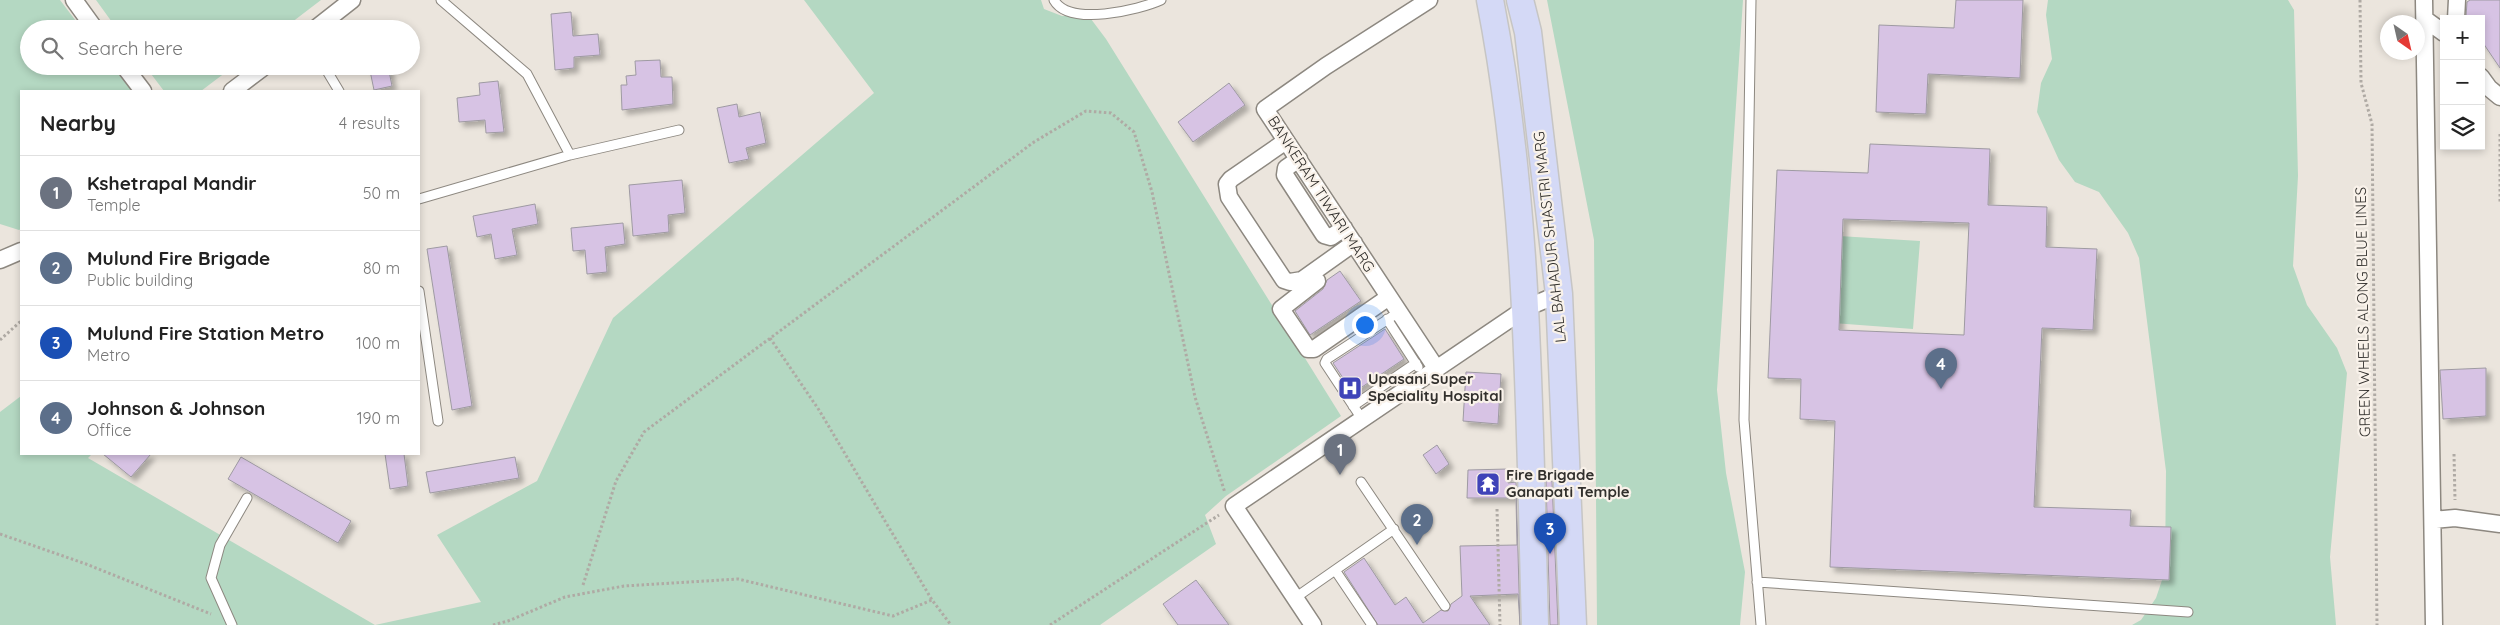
<!DOCTYPE html>
<meta charset="utf-8">
<style>
body{margin:0;font-family:Quicksand,sans-serif;background:#f6f6f6;color:#222}
.controls{position:absolute;right:15px;top:15px;display:grid;overflow:hidden;border-radius:0px;box-shadow:0 2px 8px #0003}
.controls button{width:45px;height:45px;display:grid;place-items:center;padding:0;border:0;border-bottom:1px solid #e0e0e0;background:#fff;color:#222;font:25px sans-serif}
.compass{position:absolute;left:2380px;top:15px;width:45px;height:45px;border-radius:50%;background:#fff;box-shadow:0 2px 8px #0003;rotate:146deg}
.you{position:absolute;left:1364px;top:324px;width:18px;height:18px;margin:-12px;border:4px solid #fff;border-radius:50%;background:#1a73e8;box-shadow:0 0 0 8px #1a73e833}
.badge{display:grid;place-items:center;width:32px;height:32px;border-radius:50%;background:#b45309;color:#fff;font-size:16px;font-weight:700}
.pin{position:absolute;translate:-50% -41px;filter:drop-shadow(0 1px 2px #0008)}
.pin::after{content:'';position:absolute;top:26px;width:18px;height:15px;background:inherit;clip-path:polygon(0 0,100% 0,50% 100%)}
.list{margin:0;padding:0;list-style:none}
h2{display:flex;justify-content:space-between;align-items:center;height:65px;margin:0;padding:0 20px;font-size:21px}
h2 small{font-size:16px;font-weight:400;color:#767676}
.list li{display:grid;grid-template-columns:32px 1fr auto;gap:15px;align-items:center;box-sizing:border-box;height:75px;padding:0 20px;border-top:1px solid #e0e0e0}
.list b{display:block;font-size:19px;white-space:nowrap}
.list p{margin:0;font-size:16px;white-space:nowrap;color:#767676}
.list em{font-size:16px;font-style:normal;color:#767676}
.icon{flex:none;width:28px;height:28px;fill:none;stroke:currentColor;stroke-width:2;stroke-linecap:round;stroke-linejoin:round}
.map{position:relative;flex:none;width:2500px;height:625px;overflow:hidden}
.search{position:absolute;background:#fff;box-shadow:0 2px 8px #0003;left:20px;top:20px;width:400px;height:55px;display:flex;align-items:center;gap:12px;box-sizing:border-box;padding:0 18px;border-radius:28px;color:#767676;font-size:19px}
.panel{position:absolute;background:#fff;box-shadow:0 2px 8px #0003;left:20px;top:90px;width:400px;height:365px;border-radius:0px}
.map>svg:first-child{display:block}
</style>
<div class="map">
<svg width="2500" height="625" viewBox="0 0 2500 625">
<defs>
<filter id="shadow"><feDropShadow dx="4.5" dy="4.5" stdDeviation="2.5" flood-color="#0004"/></filter>
</defs>
<rect width="100%" height="100%" fill="#ebe5dd"/>
<path fill="#b4d8c2" d="M0 0H60L82 29H29V66H112L132 91H21V229L19 230 0 224Z
M96 0H321L283 29H117Z
M804 0H1041L1044 9 1062 16 1088 15 1106 39 1341 416 1226 496 1205 515 1216 544 1100 625H0V412L21 396V454H92L88 458 375 625 481 602 437 535 537 481 613 318 874 93Z
M1547 0H1743L1717 390 1726 473 1745 572 1740 625H1597L1594 240Z
M2048 0H2288L2294 10 2298 176 2293 266 2307 305 2337 348 2347 373 2330 557 2336 625H2132L2141 620 2156 598 2165 571 2166 471 2139 258 2128 233 2099 192 2075 182 2059 160 2037 112 2041 83 2052 59 2046 15Z
M145 66H234L201 91H164Z
M1839 236 1920 241 1913 329 1833 323Z"/>
<path fill="#d7c3e4" stroke="#9e9aa2" fill-rule="evenodd" filter="url(#shadow)" d="M1956 0H2023L2020 78 1928 74 1926 114 1876 112 1879 25 1954 28Z
M2470 0H2500V68L2481 40V19L2466 17 2467 2Z
M571 12 573 36 598 34 600 55 574 57V68L555 70 551 14Z
M660 60 661 77H672L673 104 622 110 621 85H627L626 76 636 75 635 61Z
M369 66H388L392 86 374 90Z
M498 81 504 132 486 133 485 120 459 122 457 98 480 95 479 83Z
M1229 83 1245 105 1193 142 1178 122Z
M737 104 739 117 760 112 766 143 746 148 749 159 729 163 717 108Z
M1870 144 1990 149 1988 205 2047 207 2046 247 2097 249 2093 330 2042 328 2034 507 2131 510 2130 526 2171 527 2169 580 1830 567 1835 421 1800 419 1801 379 1768 378 1777 170 1868 173ZM1843 219 1969 223 1964 335 1839 330Z
M682 180 685 213 668 215 669 232 633 236 629 185Z
M535 204 538 224 512 229 517 255 495 259 491 234 477 237 473 216Z
M623 223 625 244 605 247 607 272 587 274 585 250 573 251 571 228Z
M447 246 472 406 452 410 427 249Z
M1340 271 1361 301 1310 335 1295 311 1323 289 1327 280Z
M1385 329 1404 359 1353 393 1333 363Z
M2486 368V416L2443 419 2440 370Z
M1466 372 1501 374 1498 424 1463 421Z
M1437 445 1449 464 1436 474 1423 455Z
M103 454H151L131 477Z
M385 454H404L408 486 390 489Z
M241 457 351 521 338 543 228 479Z
M515 457 519 478 430 493 426 472Z
M1508 469V483L1516 482 1520 625 1518 594 1470 596 1490 625H1378L1344 572 1364 558 1395 605 1406 597 1423 623 1441 610 1448 611 1451 604 1462 596 1460 546 1517 545 1516 498H1467L1468 470Z
M1546 481H1552L1558 625H1550Z
M1196 580 1229 625H1178L1163 604Z"/>
<g fill="none" stroke-linecap="round" stroke-linejoin="round">
<g stroke="#8d8880" stroke-width="11">
<path id="lane" d="M441 0 527 74 570 155
M1054 0C1069 27 1139 10 1161 0
M1751 0 1744 420 1761 625
M324 66 339 91
M419 199 570 155 679 130
M419 291 438 421
M1387 319 1418 367
M1353 406 1416 363
M1362 419 1325 363 1327 359 1399 312
M1361 482 1445 606
M1335 570 1372 625
M1757 582 2188 612
M1295 598 1394 529
M232 625 211 578 220 545 247 498"/>
</g>
<g stroke="#8d8880" stroke-width="19">
<path id="street" d="M74 0 95 29
M1429 0 1326 66 1265 109 1436 368
M2424 0 2434 625
M2456 19 2457 0
M2426 20 2444 33
M315 29 352 0
M124 66 143 91
M2481 77 2489 88 2500 97
M232 91 265 66
M1286 141 1231 179 1227 184 1229 197 1284 280 1290 282 1302 280 1354 243
M1299 159 1286 168 1285 175 1324 235 1331 237 1344 228
M0 260 21 251
M1317 281 1281 309 1308 349H1314L1389 297
M2433 520 2455 518 2500 524
M1313 625 1234 506 1526 308 1559 294"/>
</g>
<g stroke="#c6c5c4" stroke-width="29">
<path id="primary" d="M1490 0C1530 205 1529 417 1535 625
M1520 0 1528 32 1559 294 1573 625"/>
</g>
<path stroke="#afaaa4" stroke-width="3" stroke-dasharray="2.5 2.5" stroke-linecap="butt" d="M2360 0 2361 83 2372 124 2377 625
M2500 134V203
M770 338 819 410 932 600 951 625
M0 340 21 321
M2454 454 2455 500
M1497 509 1500 625
M0 534 86 564 211 614
M583 585 616 481 644 432 1034 142 1086 111 1111 113 1134 132 1152 192 1195 397 1225 493
M493 625 508 621 565 597 624 586 738 579 893 616 932 600
M1050 625 1219 515"/>
<use href="#lane" stroke="#fff" stroke-width="9"/>
<use href="#street" stroke="#fff" stroke-width="16"/>
<use href="#primary" stroke="#d4d9f6" stroke-width="26"/>
</g>
<defs>
<g id="hospital-square" transform="scale(1.25)"><rect x="-9" y="-9" width="18" height="18" rx="4" fill="#3f43b8" stroke="#f9f2ea"/><path d="M-5-5h3v3.5h4V-5h3V5h-3V1.5h-4V5h-3Z" fill="#fff"/></g>
<g id="temple-square" transform="scale(1.25)"><rect x="-9" y="-9" width="18" height="18" rx="4" fill="#3f43b8" stroke="#f9f2ea"/><path d="M0-6L5-2H3V0L6.5 2.5H4V6H1.5V3h-3V6H-4V2.5H-6.5L-3 0V-2H-5Z" fill="#fff"/></g>
</defs>
<g fill-rule="evenodd">
<use href="#hospital-square" x="1350" y="388"/>
<use href="#temple-square" x="1488" y="484"/>
</g>
<g text-anchor="middle" stroke-width="4.5" stroke-linejoin="round" paint-order="stroke">
<g font-size="15" fill="#32302d" stroke="#f9f2ea">
<text transform="translate(1321 194) rotate(57)" y="5">BANKERAM TIWARI MARG</text>
<text transform="translate(1550 237) rotate(-96)" y="5">LAL BAHADUR SHASTRI MARG</text>
<text transform="translate(2363 312) rotate(-91)" y="5">GREEN WHEELS ALONG BLUE LINES</text>
</g>
<g font-size="15" font-weight="bold" fill="#32302d" stroke="#f9f2ea" text-anchor="start">
<text x="1368" y="384">Upasani Super<tspan x="1368" dy="17">Speciality Hospital</tspan></text>
<text x="1506" y="480">Fire Brigade<tspan x="1506" dy="17">Ganapati Temple</tspan></text>
</g>
</g>
</svg>
<div class="controls">
<button>+</button>
<button>−</button>
<button><svg class="icon" aria-label="layers" viewBox="0 0 24 24"><path d="M12 4l9 5-9 5-9-5zM3 14l9 5 9-5"/></svg></button>
</div>
<svg class="compass" viewBox="-18 -18 36 36"><path d="M0-13l5 13h-10z" fill="#e53935"/><path d="M0 13l5-13h-10z" fill="#767676"/></svg>
<div class="you"></div>
<div class="pin badge" style="left:1340px;top:475px;background:#6b7280">1</div>
<div class="pin badge" style="left:1417px;top:545px;background:#5c6f8a">2</div>
<div class="pin badge" style="left:1550px;top:554px;background:#1a4fb4">3</div>
<div class="pin badge" style="left:1941px;top:389px;background:#5c6f8a">4</div>
<div class="search"><svg class="icon" aria-label="search" viewBox="0 0 24 24"><circle cx="10" cy="10" r="6"/><path d="M15 15l6 6"/></svg>Search here</div>
<section class="panel">
<h2>Nearby<small>4 results</small></h2>
<ul class="list">
<li><span class="badge" style="background:#6b7280">1</span><div><b>Kshetrapal Mandir</b><p>Temple</p></div><em>50 m</em></li>
<li><span class="badge" style="background:#5c6f8a">2</span><div><b>Mulund Fire Brigade</b><p>Public building</p></div><em>80 m</em></li>
<li><span class="badge" style="background:#1a4fb4">3</span><div><b>Mulund Fire Station Metro</b><p>Metro</p></div><em>100 m</em></li>
<li><span class="badge" style="background:#5c6f8a">4</span><div><b>Johnson &amp; Johnson</b><p>Office</p></div><em>190 m</em></li>
</ul>
</section>
</div>
